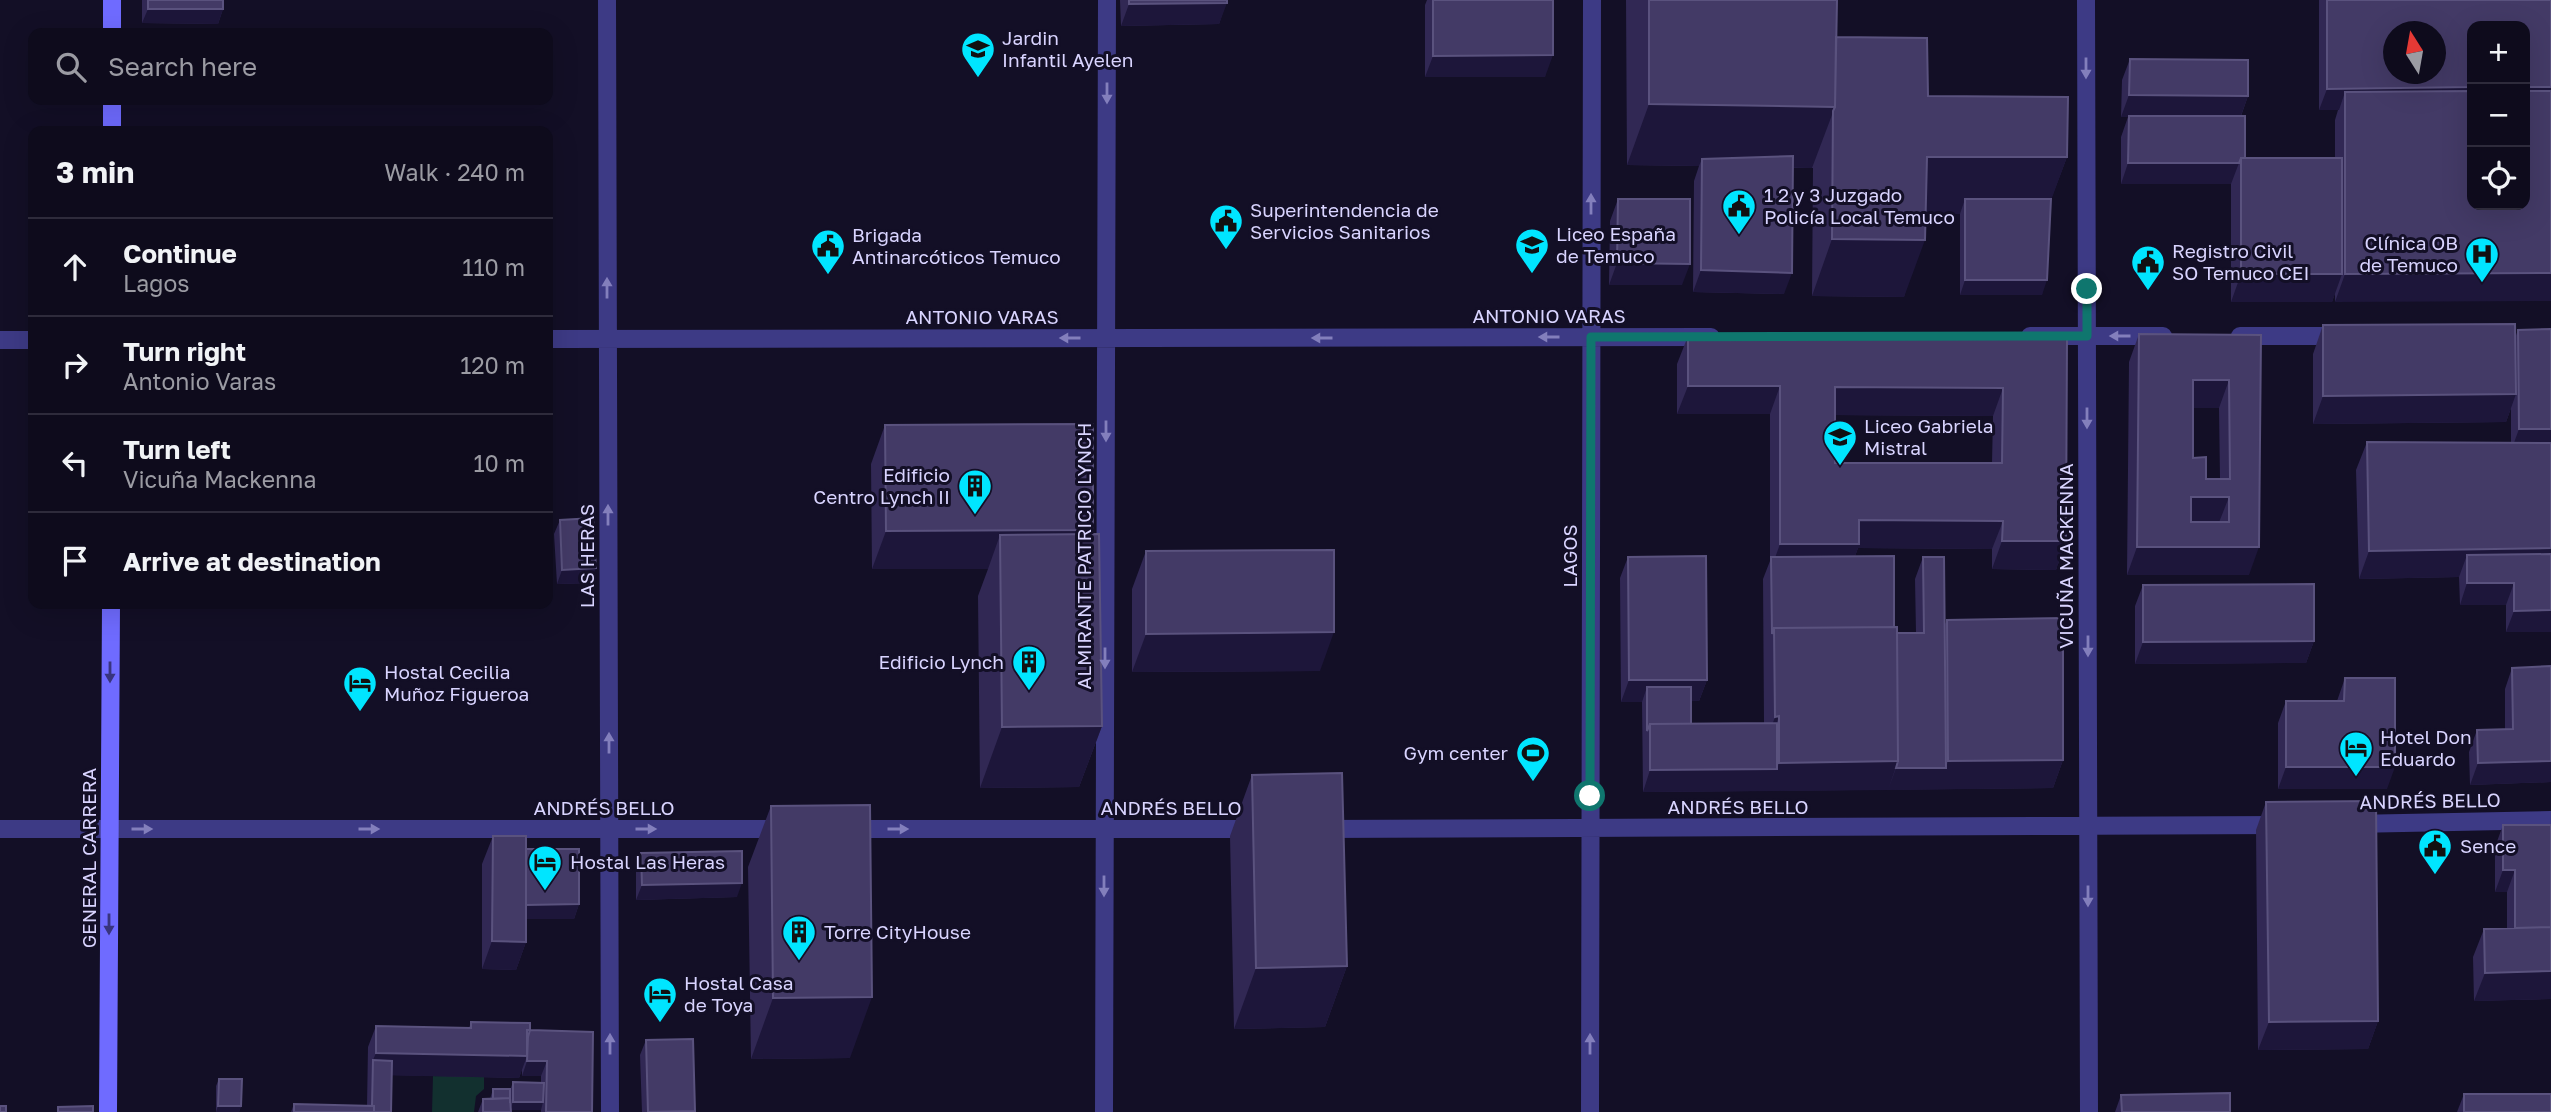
<!DOCTYPE html>
<meta charset="utf-8">
<style>
body{margin:0;font-family:"Golos Text",sans-serif;background:#1c1929;color:#f1f3f6}
.controls{position:absolute;right:21px;top:21px;display:grid;overflow:hidden;border-radius:14px;box-shadow:0 7px 28px #0002}
.controls button{width:63px;height:63px;display:grid;place-items:center;padding:0;border:0;border-bottom:2px solid #2e2b3b;background:#0e0b1c;color:#f1f3f6;font:35px sans-serif}
.compass{position:absolute;left:2383px;top:21px;width:63px;height:63px;border-radius:50%;background:#0e0b1c;box-shadow:0 7px 28px #0002;rotate:349deg}
.stop{position:absolute;width:21px;height:21px;margin:-16px;border:5px solid #0f766e;border-radius:50%;background:#fff}
.stop.end{background:#0f766e;border-color:#fff;box-shadow:0 2px 7px #0008}
.list{margin:0;padding:0;list-style:none}
h2{display:flex;justify-content:space-between;align-items:center;height:91px;margin:0;padding:0 28px;font-size:30px}
h2 small{font-size:23px;font-weight:400;color:#9b9ba3}
.list li{display:grid;grid-template-columns:46px 1fr auto;gap:21px;align-items:center;box-sizing:border-box;height:98px;padding:0 28px;border-top:2px solid #2e2b3b}
.list b{display:block;font-size:26px;white-space:nowrap}
.list p{margin:0;font-size:23px;white-space:nowrap;color:#9b9ba3}
.list em{font-size:23px;font-style:normal;color:#9b9ba3}
.icon{flex:none;width:38px;height:38px;fill:none;stroke:currentColor;stroke-width:2;stroke-linecap:round;stroke-linejoin:round}
.map{position:relative;flex:none;width:2551px;height:1112px;overflow:hidden}
.search{position:absolute;background:#0e0b1c;box-shadow:0 7px 28px #0002;left:28px;top:28px;width:525px;height:77px;display:flex;align-items:center;gap:18px;box-sizing:border-box;padding:0 24px;border-radius:14px;color:#9b9ba3;font-size:26px}
.panel{position:absolute;background:#0e0b1c;box-shadow:0 7px 28px #0002;left:28px;top:126px;width:525px;height:483px;border-radius:14px}
.map>svg:first-child{display:block}
</style>
<div class="map">
<svg width="2551" height="1112" viewBox="0 0 2551 1112">
<rect width="100%" height="100%" fill="#130f26"/>
<path fill="#12302f" d="M433 1076 484 1077V1089L476 1096 474 1112H432Z"/>
<g fill="none" stroke-linecap="round" stroke-linejoin="round">
<path stroke="#3d3a85" stroke-width="18" d="M607 0 610 1112
M2086 0 2089 1112
M2030 336H2163
M2240 336H2341
M548 339 1711 337
M0 340H33
M2352 824 2551 820
M0 829H784
M847 829H1256
M1319 829 2282 825
M1104 1112 1107 0
M1590 1112 1592 0"/>
<path stroke="#6f6bff" stroke-width="18" d="M112 33V0
M112 131V100
M108 1112 111 604"/>
</g>
<path fill="#312854" fill-rule="evenodd" d="M142 0H223V9L218 24 142 23Z
M1120 0H1227L1219 24 1121 26Z
M1427 0H1553L1545 77H1425V5Z
M1626 0H1837L1836 37 1928 96 2067 157 2051 199 2042 295H1960V214H1926L1904 297 1812 296 1813 168H1793L1784 294 1693 292 1694 181 1699 166 1627 165Z
M2319 0H2551L2335 302V293L2332 302H2231V184H2121V137L2128 117H2121L2122 80 2130 59 2248 96 2241 116 2245 158H2335V120L2338 110H2319Z
M1618 199 1682 285H1609L1610 221Z
M2323 325 2515 338 2518 330 2551 632H2506V605H2460L2459 577 2359 579 2356 470 2367 442 2511 443V408L2506 422 2313 424V354Z
M2139 334 2261 335 2249 575H2127L2129 362ZM2193 408H2219L2220 479H2206L2193 458Z
M1688 336H2067L2066 541 2056 570 1992 569V549L1858 548 1855 556 1895 627 1897 633H1916L1915 579 1923 557 1944 626 1947 620 2063 760 2053 788 1643 792 1642 702H1621L1620 578 1628 557 1707 680 1699 701H1691V724L1764 723 1763 579 1770 561V414H1677V364ZM1835 415 1993 416 1992 463H1835Z
M885 425 1092 534 1102 726 1079 787 980 788 978 596 988 569H872L871 464Z
M560 520 590 583 557 584 554 534Z
M1146 551 1320 671 1132 672V589Z
M2143 585 2314 641 2306 663 2135 664V606Z
M2512 668 2551 782 2470 785 2469 752 2477 730 2505 729V689Z
M2345 678 2387 789H2278V723L2286 701H2337Z
M1252 775 1347 966 1325 1027 1234 1029 1230 836Z
M2266 802 2378 1021 2368 1049 2258 1050 2256 830Z
M771 806 850 1058 751 1059 748 867Z
M2503 825H2551V999L2474 1001 2473 957 2484 929 2507 928V892H2495V847Z
M493 836 526 849 579 904 574 919H526V942L516 970 482 969V864Z
M641 853 737 897 636 900V868Z
M471 1022 530 1030 592 1112H541V1110H511V1112H478L483 1099H490L493 1089 510 1090 513 1082 541 1083V1076H522V1069L519 1078 392 1075 391 1112H291L294 1104 367 1106 368 1047 376 1026 469 1028Z
M646 1040 695 1111V1112H642L640 1055Z
M219 1079 241 1106 239 1112H216V1086Z
M2464 1094 2551 1112H2457Z
M2121 1095 2230 1112H2115Z"/>
<path fill="#1d163a" d="M1227 3 1219 24 1121 26 1129 4Z
M148 9H223L218 24 142 23Z
M1553 55 1545 77H1425L1433 56Z
M2472 87V109L2345 92 2339 110H2319L2327 89Z
M2525 87H2551V109H2525Z
M2129 95 2248 96 2240 118 2121 117Z
M1649 104 1835 107 1812 168 1702 166V159L1699 166 1627 165Z
M1927 157H2067L2046 214 1965 199 1960 214H1906Z
M2128 163H2239L2231 184H2121Z
M1832 239 1925 240 1904 297 1812 296Z
M1617 263 1690 264 1682 285H1609Z
M1701 270 1792 273 1784 294 1693 292Z
M2551 273V301L2335 302 2345 274Z
M2241 274H2342L2332 302H2231Z
M1965 280H2047L2042 295H1960Z
M2193 380H2229L2219 408H2183Z
M1688 386H1780L1770 414H1677Z
M1835 387 2003 388 1993 416 1825 415Z
M2516 394 2506 422 2313 424 2323 396Z
M2519 429H2551V450L2511 451Z
M2191 497H2229L2218 525H2180Z
M1859 520 2003 521 1992 549 1858 548 1849 572 1771 569 1780 544Z
M1093 530 1079 569 1000 535 988 569H872L886 531Z
M2002 541H2066L2056 570 1992 569Z
M2137 547H2259L2249 575H2127Z
M2551 548V576L2467 555 2459 577 2359 579 2369 551Z
M596 568 590 583 557 584 562 570Z
M2467 583H2514L2506 605H2460Z
M2551 610V632H2506L2514 611Z
M1334 632 1320 671 1132 672 1146 634Z
M2314 641 2306 663 2135 664 2143 642Z
M1629 680H1707L1699 701 1647 702V687L1642 702H1621Z
M1779 716 1769 745H1765L1775 717Z
M1102 726 1079 787 980 788 1002 727Z
M2063 760 2053 788 1888 790 1896 768H1946L1948 761Z
M1898 761 1888 790 1643 792 1650 770 1777 769 1779 763Z
M2551 761V782L2470 785 2478 763Z
M2286 767H2395L2387 789H2278Z
M2503 870H2515L2507 892H2495Z
M742 883 737 897 636 900 642 885Z
M579 904 574 919H516L521 905Z
M492 941 526 942 516 970 482 969Z
M1347 966 1325 1027 1234 1029 1256 968Z
M2551 971V999L2474 1001 2485 973Z
M872 997 850 1058 751 1059 773 998Z
M2378 1021 2368 1049 2258 1050 2269 1022Z
M376 1053 527 1056 519 1078 373 1075V1060Z
M527 1061H547L541 1076H522Z
M513 1102H543L541 1110H510Z
M218 1106H241L239 1112H216Z"/>
<path fill="#433a66" stroke="#5a527e" stroke-width="2" fill-rule="evenodd" d="M148 0H223V9H148Z
M1129 0H1227V3L1129 4Z
M1433 0H1553V55L1433 56Z
M1649 0H1837L1835 107 1649 104Z
M2327 0H2551V87H2525V26H2472V87L2327 89ZM2393 32H2435V74H2393Z
M1836 37 1927 38 1928 96 2068 97 2067 157H1927L1925 240 1832 239 1833 111 1835 107Z
M2130 59 2248 60V96L2129 95Z
M2472 91V205H2525V91H2551V273L2345 274V92Z
M2129 116H2245V158H2241L2239 163H2128Z
M1793 156 1792 273 1701 270 1702 159Z
M2241 158H2342V274H2241Z
M1618 199H1690V264L1617 263Z
M1965 199H2051L2047 280H1965Z
M2515 324 2516 394 2323 396V325Z
M2551 329V429H2519L2518 330Z
M2139 334 2261 335 2259 547H2137ZM2193 380H2229L2230 479H2206V457L2193 458ZM2191 497H2229V522H2191Z
M1688 336H2067L2066 541H2002L2003 521 1859 520V544H1780V386H1688ZM1835 387 2003 388 2002 463H1835Z
M1093 424V530L886 531 885 425Z
M2367 442 2551 443V548L2369 551Z
M593 518 596 568 562 570 560 520Z
M1099 534 1102 726 1002 727 1000 535Z
M1334 550V632L1146 634V551Z
M2551 554V610L2514 611V583H2467V555Z
M1706 556 1707 680H1629L1628 557Z
M1894 556V627L1774 628 1772 634 1771 557Z
M1923 557H1944L1946 768H1896L1898 761 1897 633H1924Z
M2314 584V641L2143 642V585Z
M2063 618V760L1948 761 1947 620Z
M1897 627 1898 761 1779 763V716L1775 717 1774 628Z
M2551 666V761L2478 763 2477 730 2513 729 2512 668Z
M2345 678H2395V767H2286V701H2344Z
M1647 687H1691V724H1650L1647 731Z
M1777 723V769L1650 770V724Z
M1342 773 1347 966 1256 968 1252 775Z
M2376 801 2378 1021 2269 1022 2266 802Z
M870 805 872 997 773 998 771 806Z
M2503 825H2551V927L2515 928V870H2503Z
M493 836H526V942L492 941Z
M526 849H579V904L526 905Z
M742 851V883L642 885 641 853Z
M2551 927V971L2485 973 2484 929Z
M471 1022 530 1023V1030H527V1056L376 1053V1026L471 1028Z
M530 1030 593 1032 592 1112H546L547 1061H527L528 1037Z
M693 1039 695 1111 648 1112 646 1040Z
M373 1060 392 1061 391 1112H374V1106H372Z
M219 1079H242L241 1106H218Z
M513 1082 544 1083 543 1102H513Z
M493 1089H510V1103V1098L493 1099Z
M2230 1093V1112H2122L2121 1095Z
M2464 1094H2551V1112H2464Z
M510 1098 511 1112H483V1099Z
M294 1104 374 1106V1112H294Z
M0 1106H6V1112H0Z
M93 1106V1112H58V1107Z"/>
<defs><path id="oneway-solid" d="M-6-.8H1V-3.2L6.5 0L1 3.2V.8H-6Z" transform="scale(1.75)"/></defs>
<g fill="#837fbc">
<use href="#oneway-solid" transform="translate(2086 68) rotate(90)"/>
<use href="#oneway-solid" transform="translate(1107 93) rotate(90)"/>
<use href="#oneway-solid" transform="translate(1591 204) rotate(-90)"/>
<use href="#oneway-solid" transform="translate(607 288) rotate(-90)"/>
<use href="#oneway-solid" transform="translate(2120 336) rotate(-180)"/>
<use href="#oneway-solid" transform="translate(1549 337) rotate(180)"/>
<use href="#oneway-solid" transform="translate(1070 338) rotate(180)"/>
<use href="#oneway-solid" transform="translate(1322 338) rotate(180)"/>
<use href="#oneway-solid" transform="translate(2087 418) rotate(90)"/>
<use href="#oneway-solid" transform="translate(1106 431) rotate(90)"/>
<use href="#oneway-solid" transform="translate(608 515) rotate(-90)"/>
<use href="#oneway-solid" transform="translate(2088 646) rotate(90)"/>
<use href="#oneway-solid" transform="translate(1105 658) rotate(90)"/>
<use href="#oneway-solid" transform="translate(609 743) rotate(-90)"/>
<use href="#oneway-solid" transform="translate(142 829)"/>
<use href="#oneway-solid" transform="translate(369 829)"/>
<use href="#oneway-solid" transform="translate(646 829)"/>
<use href="#oneway-solid" transform="translate(898 829)"/>
<use href="#oneway-solid" transform="translate(1104 886) rotate(90)"/>
<use href="#oneway-solid" transform="translate(2088 896) rotate(90)"/>
<use href="#oneway-solid" transform="translate(610 1044) rotate(-90)"/>
<use href="#oneway-solid" transform="translate(1590 1044) rotate(-90)"/>
</g>
<g fill="#38347d">
<use href="#oneway-solid" transform="translate(110 672) rotate(90)"/>
<use href="#oneway-solid" transform="translate(109 924) rotate(90)"/>
</g>
<g fill="none" stroke-linecap="round" stroke-linejoin="round">
<path stroke="#0f766e" stroke-width="9" d="M1590 796 1591 337 2087 336V289"/>
</g>
<defs>
<g id="school-pin" transform="scale(1.75)"><path d="M0 17L-7.5 6A9.5 9.5 0 1 1 7.5 6Z" fill="#00e5ff" stroke="#130f26"/><path d="M0-5L7-2L0 1L-7-2ZM-4 1L0 2.5L4 1V4Q0 6-4 4Z" fill="#111"/></g>
<g id="civic-pin" transform="scale(1.75)"><path d="M0 17L-7.5 6A9.5 9.5 0 1 1 7.5 6Z" fill="#00e5ff" stroke="#130f26"/><path d="M-.6-6.5H3V-4.5H.6V-3L4-1V1h2V6H-6V1h2V-1L-.6-3ZM-1.2 2.5V6h2.4V2.5Z" fill="#111"/></g>
<g id="hospital-pin" transform="scale(1.75)"><path d="M0 17L-7.5 6A9.5 9.5 0 1 1 7.5 6Z" fill="#00e5ff" stroke="#130f26"/><path d="M-5-5h3v3.5h4V-5h3V5h-3V1.5h-4V5h-3Z" fill="#111"/></g>
<g id="building-pin" transform="scale(1.75)"><path d="M0 17L-7.5 6A9.5 9.5 0 1 1 7.5 6Z" fill="#00e5ff" stroke="#130f26"/><path d="M-4-6H4V6H1V3H-1V6H-4ZM-2.5-4.3h1.7v1.8h-1.7ZM.8-4.3h1.7v1.8H.8ZM-2.5-1h1.7V.8h-1.7ZM.8-1h1.7V.8H.8Z" fill="#111"/></g>
<g id="hotel-pin" transform="scale(1.75)"><path d="M0 17L-7.5 6A9.5 9.5 0 1 1 7.5 6Z" fill="#00e5ff" stroke="#130f26"/><path d="M-6-4.5h1.5V1H6V5H4.5V3h-9V5H-6ZM-4 0a1.8 1.8 0 1 1 3.6 0ZM.5 0V-2.5h3Q6-2.5 6 0Z" fill="#111"/></g>
<g id="stadium-pin" transform="scale(1.75)"><path d="M0 17L-7.5 6A9.5 9.5 0 1 1 7.5 6Z" fill="#00e5ff" stroke="#130f26"/><path d="M0-5a6.5 5 0 1 0 0 10a6.5 5 0 1 0 0-10ZM-3.5-1.8h7v3.6h-7Z" fill="#111"/></g>
</defs>
<g fill-rule="evenodd">
<use href="#school-pin" x="978" y="49"/>
<use href="#civic-pin" x="1739" y="206"/>
<use href="#civic-pin" x="1226" y="221"/>
<use href="#school-pin" x="1532" y="245"/>
<use href="#civic-pin" x="828" y="246"/>
<use href="#hospital-pin" x="2482" y="254"/>
<use href="#civic-pin" x="2148" y="262"/>
<use href="#school-pin" x="1840" y="437"/>
<use href="#building-pin" x="975" y="486"/>
<use href="#building-pin" x="1029" y="662"/>
<use href="#hotel-pin" x="360" y="683"/>
<use href="#hotel-pin" x="2356" y="748"/>
<use href="#stadium-pin" x="1533" y="753"/>
<use href="#civic-pin" x="2435" y="846"/>
<use href="#hotel-pin" x="545" y="862"/>
<use href="#building-pin" x="799" y="932"/>
<use href="#hotel-pin" x="660" y="994"/>
</g>
<g text-anchor="middle" stroke-width="6" stroke-linejoin="round" paint-order="stroke">
<g font-size="19" fill="#d9d4ff" stroke="#130f26" text-anchor="start">
<text x="1002" y="45">Jardin<tspan x="1002" dy="22">Infantil Ayelen</tspan></text>
<text x="1764" y="202">1 2 y 3 Juzgado<tspan x="1764" dy="22">Policía Local Temuco</tspan></text>
<text x="1250" y="217">Superintendencia de<tspan x="1250" dy="22">Servicios Sanitarios</tspan></text>
<text x="1556" y="241">Liceo España<tspan x="1556" dy="22">de Temuco</tspan></text>
<text x="852" y="242">Brigada<tspan x="852" dy="22">Antinarcóticos Temuco</tspan></text>
<text x="2458" y="250" text-anchor="end">Clínica OB<tspan x="2458" dy="22">de Temuco</tspan></text>
<text x="2172" y="258">Registro Civil<tspan x="2172" dy="22">SO Temuco CEI</tspan></text>
<text x="1864" y="433">Liceo Gabriela<tspan x="1864" dy="22">Mistral</tspan></text>
<text x="950" y="482" text-anchor="end">Edificio<tspan x="950" dy="22">Centro Lynch II</tspan></text>
<text x="1004" y="669" text-anchor="end">Edificio Lynch</text>
<text x="384" y="679">Hostal Cecilia<tspan x="384" dy="22">Muñoz Figueroa</tspan></text>
<text x="2380" y="744">Hotel Don<tspan x="2380" dy="22">Eduardo</tspan></text>
<text x="1508" y="760" text-anchor="end">Gym center</text>
<text x="2460" y="853">Sence</text>
<text x="570" y="869">Hostal Las Heras</text>
<text x="824" y="939">Torre CityHouse</text>
<text x="684" y="990">Hostal Casa<tspan x="684" dy="22">de Toya</tspan></text>
</g>
<g font-size="19" fill="#d9d4ff" stroke="#130f26">
<text x="1549" y="323">ANTONIO VARAS</text>
<text x="982" y="324">ANTONIO VARAS</text>
<text transform="translate(587 556) rotate(-90)" y="7">LAS HERAS</text>
<text transform="translate(1084 556) rotate(-90)" y="7">ALMIRANTE PATRICIO LYNCH</text>
<text transform="translate(1570 556) rotate(-90)" y="7">LAGOS</text>
<text transform="translate(2066 556) rotate(-90)" y="7">VICUÑA MACKENNA</text>
<text transform="translate(2430 801) rotate(-1)" y="7">ANDRÉS BELLO</text>
<text x="1738" y="814">ANDRÉS BELLO</text>
<text x="604" y="815">ANDRÉS BELLO</text>
<text x="1171" y="815">ANDRÉS BELLO</text>
<text transform="translate(89 858) rotate(-90)" y="7">GENERAL CARRERA</text>
</g>
</g>
</svg>
<div class="controls">
<button>+</button>
<button>−</button>
<button><svg class="icon" aria-label="locate" viewBox="0 0 24 24"><circle cx="12" cy="12" r="6"/><path d="M12 2v4M12 18v4M2 12h4M18 12h4"/></svg></button>
</div>
<svg class="compass" viewBox="-18 -18 36 36"><path d="M0-13l5 13h-10z" fill="#e53935"/><path d="M0 13l5-13h-10z" fill="#9b9ba3"/></svg>
<div class="stop" style="left:1590px;top:796px"></div>
<div class="stop end" style="left:2087px;top:289px"></div>
<div class="search"><svg class="icon" aria-label="search" viewBox="0 0 24 24"><circle cx="10" cy="10" r="6"/><path d="M15 15l6 6"/></svg>Search here</div>
<section class="panel">
<h2>3 min<small>Walk · 240 m</small></h2>
<ul class="list">
<li><svg class="icon" aria-label="ahead" viewBox="0 0 24 24"><path d="M12 20V5M6 11l6-6 6 6"/></svg><div><b>Continue</b><p>Lagos</p></div><em>110 m</em></li>
<li><svg class="icon" aria-label="right" viewBox="0 0 24 24"><path d="M7 20v-9h11M14 6l5 5-5 5"/></svg><div><b>Turn right</b><p>Antonio Varas</p></div><em>120 m</em></li>
<li><svg class="icon" aria-label="left" viewBox="0 0 24 24"><path d="M17 20v-9H6M10 6l-5 5 5 5"/></svg><div><b>Turn left</b><p>Vicuña Mackenna</p></div><em>10 m</em></li>
<li><svg class="icon" aria-label="arrive" viewBox="0 0 24 24"><path d="M6 21V4h12l-3 4 3 4H6"/></svg><div><b>Arrive at destination</b></div></li>
</ul>
</section>
</div>
